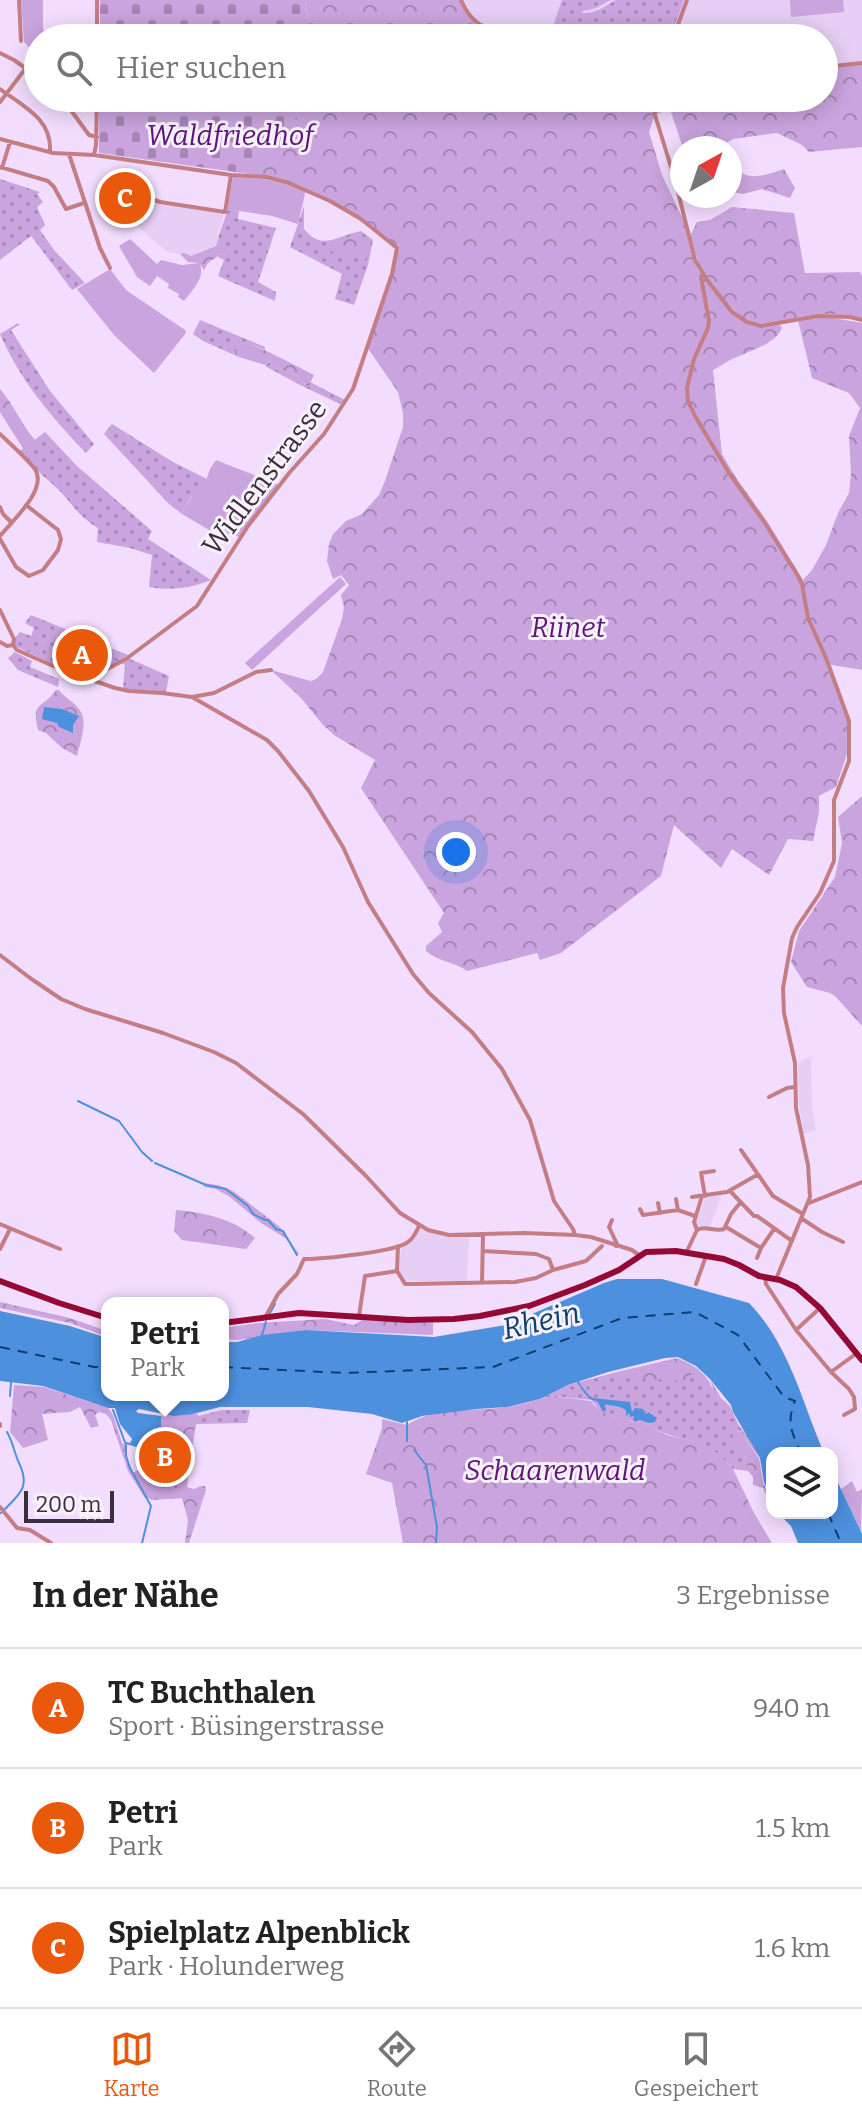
<!DOCTYPE html>
<html lang="de">
<meta charset="utf-8">
<style>
body{margin:0;font-family:Bitter,serif;background:#f2f2f2;color:#222}
.controls{position:absolute;right:24px;bottom:24px;display:grid;overflow:hidden;border-radius:16px;box-shadow:0 4px 20px #0003}
.controls button{width:72px;height:72px;display:grid;place-items:center;padding:0;border:0;border-bottom:2px solid #e0e0e0;background:#fff;color:#222;font:40px sans-serif}
.compass{position:absolute;left:670px;top:136px;width:72px;height:72px;border-radius:50%;background:#fff;box-shadow:0 4px 20px #0003;rotate:40deg}
.scale{position:absolute;left:24px;bottom:20px;width:90px;box-sizing:border-box;padding-left:8px;border:4px solid #3a2f3f;border-top:0;font-size:22px;line-height:28px;white-space:nowrap;color:#3a2f3f;-webkit-text-stroke:6px #f7f1fa;paint-order:stroke}
.you{position:absolute;left:456px;top:852px;width:28px;height:28px;margin:-20px;border:6px solid #fff;border-radius:50%;background:#1a73e8;box-shadow:0 0 0 12px #1a73e833}
.badge{display:grid;place-items:center;width:52px;height:52px;border-radius:50%;background:#ea580c;color:#fff;font-size:26px;font-weight:700}
.pin{position:absolute;translate:-50% -50%;border:4px solid #fff;box-shadow:0 2px 8px #0006}
.popup{position:absolute;left:101px;top:1297px;width:128px;height:104px;box-sizing:border-box;display:grid;place-content:center;border-radius:16px;background:#fff;filter:drop-shadow(0 2px 6px #0005);font-size:26px;white-space:nowrap;color:#767676}
.popup b{font-size:30px;color:#222}
.popup::after{content:'';position:absolute;left:50%;top:100%;margin-left:-16px;border:16px solid transparent;border-top-color:#fff}
.list{margin:0;padding:0;list-style:none}
h2{display:flex;justify-content:space-between;align-items:center;height:104px;margin:0;padding:0 32px;font-size:34px}
h2 small{font-size:26px;font-weight:400;color:#767676}
.list li{display:grid;grid-template-columns:52px 1fr auto;gap:24px;align-items:center;box-sizing:border-box;height:120px;padding:0 32px;border-top:2px solid #e0e0e0}
.list b{display:block;font-size:30px;white-space:nowrap}
.list p{margin:0;font-size:26px;white-space:nowrap;color:#767676}
.list em{font-size:26px;font-style:normal;color:#767676}
.icon{flex:none;width:44px;height:44px;fill:none;stroke:currentColor;stroke-width:2;stroke-linecap:round;stroke-linejoin:round}
.map{position:relative;flex:none;width:862px;height:1543px;overflow:hidden}
.search{position:absolute;background:#fff;box-shadow:0 4px 20px #0003;left:24px;right:24px;top:24px;height:88px;display:flex;align-items:center;gap:20px;box-sizing:border-box;padding:0 28px;border-radius:44px;color:#767676;font-size:30px}
.sheet{height:464px;background:#fff}
nav{display:flex;justify-content:space-around;align-items:center;box-sizing:border-box;height:112px;border-top:2px solid #e0e0e0;background:#fff;font-size:22px;color:#767676}
nav a{display:grid;justify-items:center;gap:4px}
nav .on{color:#ea580c}
.map>svg:first-child{display:block}
</style>
<div class="map">
<svg width="862" height="1543" viewBox="0 0 862 1543">
<defs>
<pattern id="grass-dots" width="8" height="8" patternUnits="userSpaceOnUse" patternTransform="scale(2)"><rect width="8" height="8" fill="#caa4de"/><path d="M2 2h.1M6 6h.1" fill="none" stroke="#a586b5" stroke-width="1.8" stroke-linecap="round"/></pattern>
<pattern id="forest-crowns" width="20" height="18" patternUnits="userSpaceOnUse" patternTransform="scale(2)"><rect width="20" height="18" fill="#caa4de"/><path d="M2 6a3 3 0 1 1 6 0M12 15a3 3 0 1 1 6 0" fill="none" stroke="#a586b5"/></pattern>
<pattern id="cemetery-stones" width="16" height="16" patternUnits="userSpaceOnUse" patternTransform="scale(2)"><rect width="16" height="16" fill="#caa4de"/><path d="M2 7V4a2 2 0 0 1 4 0v3zM10 15v-3a2 2 0 0 1 4 0v3z" fill="#a586b5"/></pattern>
</defs>
<rect width="100%" height="100%" fill="#f3ddff"/>
<path fill="#e6cef4" d="M462 0H862V63L824 67V38H514L477 24Z
M143 196 159 202 224 213 215 246 191 256 167 252 126 216Z
M811 1056 812 1106 816 1130 804 1134 799 1104 798 1063Z
M722 1195 710 1227 697 1228 695 1224 705 1198Z
M420 1229 448 1236 469 1237 467 1281H404L399 1273 401 1248 410 1244Z"/>
<path fill="url(#grass-dots)" d="M562 0H610L596 8 583 11 582 13H589L599 10 616 0H684L670 38H549Z
M0 179 40 192 37 194 43 202 37 207 45 225 40 230 54 250 85 283 72 290 31 236 0 260Z
M304 206V229C323 252 338 235 361 231L373 240 368 265 354 305 335 299 342 274 290 247Z
M228 209 239 211 238 219 276 228 258 282 276 292 275 301 218 276 224 260 218 257 219 253 225 255 228 249 219 245 218 238Z
M200 320 265 347V350C255 346 241 337 234 349V353H240L239 357 203 341 193 334Z
M18 323 19 325 11 330 50 391 94 444 86 453C50 415 21 382 0 334Z
M270 361 277 368 297 376 299 381 303 382 307 387 310 382 345 400 340 404 300 385 265 366Z
M112 424 173 462 207 479 200 499 192 495 182 514 169 504 104 434Z
M45 432 77 466 152 531 148 539 211 580C192 588 169 591 149 587L152 555 130 548 97 542 98 528C81 518 73 506 61 492 55 486 49 481 42 475 35 468 28 459 20 451Z
M31 615 128 655 118 662 69 642 62 659 61 668 15 646V638L20 632 31 636 34 628 25 623Z
M15 652 32 661 30 667 59 679 58 687 18 670 8 658Z
M128 658 169 676 166 692 123 689 125 665 121 663Z
M617 1372 619 1378 692 1373 713 1388 710 1379 721 1398 730 1406 739 1426 751 1439 760 1458 746 1440 744 1432 739 1431 733 1433 745 1457 748 1471 733 1469C709 1442 703 1445 670 1435 660 1432 650 1426 640 1421L637 1423 602 1413 591 1400 554 1396 540 1399 568 1385Z
M222 1410H250L247 1423 196 1424 185 1498 152 1500 144 1495 162 1414H198V1416Z"/>
<path fill="url(#forest-crowns)" d="M305 0H461L477 24 514 38H311Z
M862 63V147L809 152 802 145 777 133 733 139 717 148H683L670 109 656 114V98H824V67Z
M310 98H652L654 117 649 132 662 175 684 221 691 252 699 271 732 314 742 321 754 326 779 324 782 328C775 344 752 350 737 357 728 360 721 366 713 370L722 454 735 476 767 521 803 580 812 570 826 545 838 513 849 493 851 473 849 436 860 408 849 393 812 378 798 320 828 317 862 323V670L826 664 849 722V748L836 787 819 796V812L813 841 788 839 769 875 732 849 721 868 674 825 661 876 561 953 540 960 537 953 467 971C454 961 438 962 426 951V946L442 932 438 923 444 913 361 788 375 760 334 735 323 725 301 698 271 670 311 681 316 679 323 672 342 619 344 607 341 595 349 585 341 575 333 579 327 561 329 544 333 534 346 521 362 514 379 495 385 481 403 427V413L398 392 367 347 392 274 397 248C348 208 306 183 242 173L297 115Z
M730 164C748 183 762 176 784 169L795 188 790 198 762 189 743 194 730 192Z
M732 207 794 213 805 273 860 272 862 276V319C846 315 829 313 812 315 796 317 779 323 762 324 738 324 710 286 700 266 696 257 693 246 690 236L697 222 710 220Z
M358 234 367 238 371 246 366 262 362 254 341 258 331 251 330 247 344 238Z
M218 238 219 245 229 248 225 255 219 253 218 256 208 263 204 270 199 263 188 262 180 254 184 253 191 256 216 246Z
M245 342 269 352 314 375 308 388 303 382 299 381 297 376 277 368 270 361 265 365 239 357V353L235 355 234 349 236 345Z
M0 389C15 406 21 424 35 440L24 450 0 412Z
M56 690H59C65 698 73 701 79 709 89 721 80 742 77 756L62 748 46 733 38 730C31 700 42 710 56 690Z
M862 796V1026L835 996 830 993 807 987 791 962 799 931 835 877 842 843 838 817Z
M203 1183 218 1185 233 1191 280 1227 299 1254 296 1255 291 1245 285 1238 261 1223 230 1197 216 1189 204 1187Z
M176 1210C206 1213 232 1218 255 1238L246 1249 182 1240 174 1231Z
M0 1302 70 1318 107 1331V1337L70 1323 0 1308Z
M326 1319 354 1325 362 1320 433 1323V1335L306 1330 238 1340 223 1339V1328L258 1323Z
M677 1358C693 1364 708 1374 713 1390L692 1373 687 1381 618 1378 617 1372Z
M14 1385 44 1387 108 1408 113 1415 122 1443 125 1445 126 1460 133 1473 138 1470V1445L143 1438 154 1443H160L166 1439 170 1429 162 1428 160 1426 161 1416 195 1417 187 1487 194 1489 201 1486H205L206 1490 189 1543H185L188 1520 182 1498H145L128 1471 111 1420 106 1414 99 1412 95 1415 99 1426 91 1428 80 1407 70 1412 42 1414 48 1440 23 1448 10 1432Z
M554 1396 591 1401C601 1416 620 1417 637 1423L640 1421 667 1435 705 1444 721 1456 733 1469 754 1513 772 1543H403L392 1483 366 1474 382 1428V1419L407 1425C435 1406 473 1412 505 1407 521 1405 538 1399 554 1396Z
M739 1431 744 1432 746 1440 759 1458 763 1482 772 1502V1510L763 1488 753 1485V1477L748 1471 745 1457 732 1440 733 1433Z"/>
<path fill="url(#cemetery-stones)" d="M100 0H305L311 38H100Z
M99 98H310L276 146 242 173 99 153Z"/>
<path fill="#caa4de" d="M21 0H43V30L55 31V38H38V48L29 47 24 42Z
M790 0H843L844 12 791 17Z
M233 177 264 179 306 189 298 224 272 216 227 209Z
M130 239 157 264 161 260 182 265 199 263C207 276 192 290 184 301L178 297 179 294 168 288 169 284 157 276 150 286 137 277 119 246Z
M110 269 126 290 185 330 186 333 154 373 114 335 77 289Z
M216 460 279 485 240 537 209 530 182 514 193 494 200 498 210 469Z
M340 577 346 584 252 670 245 663Z
M68 642 117 662 97 673 62 659Z
M852 1481 857 1492 862 1489 861 1532 841 1489Z"/>
<path fill="#4d90de" d="M44 707 62 709 79 716 73 725V733L59 727 57 723 42 719Z
M617 1279H662L749 1303C789 1344 802 1402 824 1453H772V1500L764 1482 760 1458 733 1412 731 1405 710 1379 696 1366 678 1357 665 1358 608 1372 568 1385 540 1399 507 1407 476 1409 422 1416 402 1423 372 1414 308 1407H220L193 1414 174 1416 139 1409 136 1411 138 1413 161 1416V1427L170 1429 171 1433 160 1444 154 1443 143 1438 140 1444 136 1447 126 1444V1442L130 1443 132 1439 120 1424 115 1408H108L43 1386 0 1381V1311L70 1326 107 1338V1395H223V1342H237L262 1335 306 1330 434 1337 506 1325 604 1283Z
M593 1398 630 1402 632 1412 635 1408 643 1409 644 1413 647 1414 648 1412 657 1418 655 1422 649 1423 640 1420 636 1421 633 1420 634 1416 630 1417 629 1413 626 1416V1410L620 1407 604 1404 606 1410 603 1412 598 1402 593 1400Z
M832 1470 862 1534V1543H798L791 1526 778 1513H832Z"/>
<g fill="none" stroke-linecap="round" stroke-linejoin="round">
<path stroke="#4d90de" stroke-width="2" d="M78 1101 119 1121 142 1152 152 1161
M155 1163 206 1185 226 1189 248 1206 253 1214 265 1220H268L276 1229 283 1231 297 1255
M270 1313 275 1304
M262 1335 266 1322
M578 1382 580 1385
M581 1387 589 1397 593 1399
M10 1396 11 1382
M113 1410 126 1445V1456L130 1468 151 1506 142 1543
M407 1441V1422
M414 1450 426 1465 437 1527 436 1543
M5 1509C21 1493 30 1486 19 1463 14 1452 13 1442 7 1432
M0 1513H1"/>
<path stroke="#0f3f71" stroke-width="2" stroke-dasharray="10 8" stroke-linecap="butt" d="M0 1347 94 1367H107
M223 1367 345 1373 493 1367 622 1318 695 1312 738 1335 784 1397 795 1401C786 1423 792 1433 801 1453
M828 1513 841 1543"/>
<path stroke="#c37d83" stroke-width="4" d="M19 0 21 41
M97 0V38
M461 0C472 27 489 29 514 38
M673 38 687 0
M0 53 14 60 38 77
M824 67 862 63
M0 89C23 106 52 119 50 151
M62 98 89 135 97 137
M654 98 655 115 675 180 695 260 707 280 732 312 747 322 761 326 818 316 850 317 862 320
M0 102 38 52
M0 139 53 153 94 155 231 175 266 177 289 183 330 201 361 219 397 248 392 274 353 389 324 434 290 472 248 526 197 606 126 659 90 678
M69 154 100 248 110 268
M94 155 96 145 97 98
M0 167 48 181 54 187 66 209 84 203
M2 168 10 142
M149 198 160 202 225 212
M225 212 231 175
M703 274 701 277 709 321 708 328 694 359 687 388 688 401 695 416 729 473 765 523 798 576 802 584 808 618 826 658 849 721V761L834 800V861L820 893 797 927 792 938 783 988 784 1013 795 1063 796 1108 808 1165 810 1197 776 1279
M0 434C8 442 32 463 36 471 46 491 12 521 0 536
M0 507 3 514 11 522
M0 539 16 567 29 576 43 570 58 550 61 539 58 530 26 505
M0 610 14 639 13 645
M0 642 7 646 13 645 17 650 60 669 115 688 129 691 162 693 192 697 267 740 278 751 309 791 343 847 368 902 413 974 429 993 472 1032 502 1069 530 1120 554 1201 573 1229 575 1235
M192 697 214 693 256 672 271 670
M0 955 30 978 61 999 85 1009 163 1033 214 1052 236 1063 303 1114 366 1176 400 1213 428 1230 449 1235 524 1233 575 1235 591 1237 632 1250 639 1255
M769 1097 787 1088 795 1087
M741 1150 773 1196 803 1214
M730 1191 754 1216H757L792 1241
M705 1196 701 1173 714 1171
M692 1197 727 1192 757 1175
M676 1199 678 1210
M658 1203 660 1213
M809 1203 862 1182
M640 1209 643 1215 678 1210 695 1216
M801 1218 822 1232 843 1242
M612 1220 609 1227 617 1244 616 1246
M0 1224 60 1249
M726 1227 761 1248 774 1229
M697 1230C705 1225 715 1232 724 1229L731 1214 740 1203
M398 1246 397 1271 405 1284H413L515 1282 536 1278 553 1270 586 1261 602 1246
M0 1249 10 1229
M483 1251 536 1254 549 1259 553 1270
M686 1253 697 1230 694 1222 702 1196
M757 1258 761 1248
M765 1278 766 1284 796 1330 831 1372 849 1389 854 1397 855 1409 844 1415
M482 1283 483 1234
M696 1284 706 1256
M266 1316 278 1294 297 1274 304 1259C322 1259 396 1252 408 1242 414 1238 416 1232 419 1226
M359 1316 365 1276 397 1271
M796 1330 820 1308
M831 1372 857 1353
M0 1424V1426
M0 1507 17 1528 30 1530 51 1543"/>
<path stroke="#950a34" stroke-width="6" d="M0 1281 59 1303 107 1318
M223 1323 299 1313 408 1320 454 1319 480 1316 529 1306 585 1285 619 1270 646 1252 676 1251 724 1259 739 1265 759 1276 780 1280 796 1287 820 1308 862 1360"/>
</g>
<g text-anchor="middle" stroke-width="6" stroke-linejoin="round" paint-order="stroke">
<g font-size="28" font-style="italic" fill="#5f147c" stroke="#f7f1fa">
<text x="230" y="145">Waldfriedhof</text>
<text x="568" y="637">Riinet</text>
<text x="555" y="1480">Schaarenwald</text>
</g>
<g font-size="28" fill="#3a2f3f" stroke="#f7f1fa">
<text transform="translate(264 477) rotate(-53)" y="10">Widlenstrasse</text>
</g>
<g font-size="30" font-style="italic" fill="#0f3f71" stroke="#f7f1fa">
<text transform="translate(541 1321) rotate(-13)" y="10">Rhein</text>
</g>
</g>
</svg>
<div class="controls">
<button><svg class="icon" aria-label="layers" viewBox="0 0 24 24"><path d="M12 4l9 5-9 5-9-5zM3 14l9 5 9-5"/></svg></button>
</div>
<svg class="compass" viewBox="-18 -18 36 36"><path d="M0-13l5 13h-10z" fill="#e53935"/><path d="M0 13l5-13h-10z" fill="#767676"/></svg>
<div class="scale">200 m</div>
<div class="you"></div>
<div class="pin badge" style="left:82px;top:655px">A</div>
<div class="pin badge" style="left:165px;top:1457px">B</div>
<div class="popup"><b>Petri</b>Park</div>
<div class="pin badge" style="left:125px;top:198px">C</div>
<div class="search"><svg class="icon" aria-label="search" viewBox="0 0 24 24"><circle cx="10" cy="10" r="6"/><path d="M15 15l6 6"/></svg>Hier suchen</div>
</div>
<section class="sheet">
<h2>In der Nähe<small>3 Ergebnisse</small></h2>
<ul class="list">
<li><span class="badge">A</span><div><b>TC Buchthalen</b><p>Sport · Büsingerstrasse</p></div><em>940 m</em></li>
<li><span class="badge">B</span><div><b>Petri</b><p>Park</p></div><em>1.5 km</em></li>
<li><span class="badge">C</span><div><b>Spielplatz Alpenblick</b><p>Park · Holunderweg</p></div><em>1.6 km</em></li>
</ul>
</section>
<nav>
<a class="on"><svg class="icon" aria-label="map" viewBox="0 0 24 24"><path d="M3 6l6-2 6 2 6-2v14l-6 2-6-2-6 2zM9 4v14M15 6v14"/></svg>Karte</a>
<a><svg class="icon" aria-label="directions" viewBox="0 0 24 24"><path d="M12 3l9 9-9 9-9-9zM9 14v-3h6M13 9l2 2-2 2"/></svg>Route</a>
<a><svg class="icon" aria-label="saved" viewBox="0 0 24 24"><path d="M7 4h10v16l-5-4-5 4z"/></svg>Gespeichert</a>
</nav>
